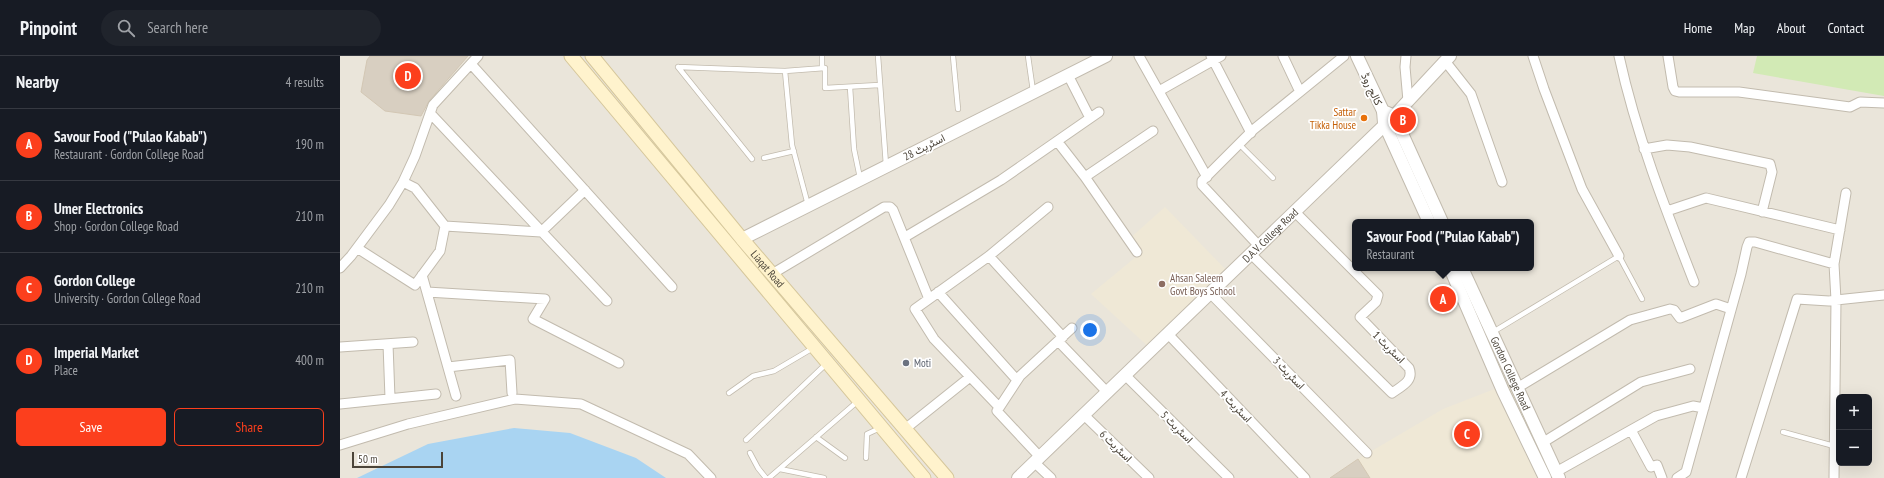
<!DOCTYPE html>
<meta charset="utf-8">
<style>
body{margin:0;font-family:"PT Sans Narrow",Vazirmatn,sans-serif;background:#20242c;color:#f1f3f6}
.controls{position:absolute;right:12px;bottom:12px;display:grid;overflow:hidden;border-radius:6px;box-shadow:0 4px 16px #0002}
.controls button{width:36px;height:36px;display:grid;place-items:center;padding:0;border:0;border-bottom:1px solid #363941;background:#171b24;color:#f1f3f6;font:20px sans-serif}
.scale{position:absolute;left:12px;bottom:10px;width:91px;box-sizing:border-box;padding-left:4px;border:2px solid #4b4439;border-top:0;font-size:11px;line-height:14px;white-space:nowrap;color:#4b4439;-webkit-text-stroke:3px #fff;paint-order:stroke}
.you{position:absolute;left:750px;top:274px;width:14px;height:14px;margin:-10px;border:3px solid #fff;border-radius:50%;background:#1a73e8;box-shadow:0 0 0 6px #1a73e833}
.badge{display:grid;place-items:center;width:26px;height:26px;border-radius:50%;background:#fc3f1d;color:#fff;font-size:13px;font-weight:700}
.pin{position:absolute;translate:-50% -50%;border:2px solid #fff;box-shadow:0 1px 4px #0006}
.popup{position:absolute;left:1012px;top:163px;width:182px;height:52px;box-sizing:border-box;display:grid;place-content:center;border-radius:6px;background:#171b24;filter:drop-shadow(0 1px 3px #0005);font-size:13px;white-space:nowrap;color:#9ea1a6}
.popup b{font-size:15px;color:#f1f3f6}
.popup::after{content:'';position:absolute;left:50%;top:100%;margin-left:-8px;border:8px solid transparent;border-top-color:#171b24}
.list{margin:0;padding:0;list-style:none}
h2{display:flex;justify-content:space-between;align-items:center;height:52px;margin:0;padding:0 16px;font-size:17px}
h2 small{font-size:13px;font-weight:400;color:#9ea1a6}
.list li{display:grid;grid-template-columns:26px 1fr auto;gap:12px;align-items:center;box-sizing:border-box;height:72px;padding:0 16px;border-top:1px solid #363941}
.list b{display:block;font-size:15px;white-space:nowrap}
.list p{margin:0;font-size:13px;white-space:nowrap;color:#9ea1a6}
.list em{font-size:13px;font-style:normal;color:#9ea1a6}
.actions{display:flex;gap:8px;padding:12px 16px}
.actions a{flex:1;padding:9px 0;border:1px solid #fc3f1d;border-radius:6px;text-align:center;font-size:14px;color:#fc3f1d}
.actions .main{background:#fc3f1d;color:#fff}
.icon{flex:none;width:22px;height:22px;fill:none;stroke:currentColor;stroke-width:2;stroke-linecap:round;stroke-linejoin:round}
.map{position:relative;flex:none;width:1544px;height:422px;overflow:hidden}
header{display:flex;align-items:center;gap:24px;box-sizing:border-box;height:56px;padding:0 20px;background:#171b24;border-bottom:1px solid #363941}
header strong{font-size:19px}
nav{display:flex;gap:22px;margin-inline-start:auto;font-size:14px}
.search{width:280px;height:36px;background:#20242c;display:flex;align-items:center;gap:10px;box-sizing:border-box;padding:0 14px;border-radius:22px;color:#9ea1a6;font-size:15px}
main{display:flex}
aside{flex:1;background:#171b24}
.map>svg:first-child{display:block}
</style>
<header>
<strong>Pinpoint</strong>
<div class="search"><svg class="icon" aria-label="search" viewBox="0 0 24 24"><circle cx="10" cy="10" r="6"/><path d="M15 15l6 6"/></svg>Search here</div>
<nav><a>Home</a><a>Map</a><a>About</a><a>Contact</a></nav>
</header>
<main>
<aside>
<h2>Nearby<small>4 results</small></h2>
<ul class="list">
<li><span class="badge">A</span><div><b>Savour Food (&quot;Pulao Kabab&quot;)</b><p>Restaurant · Gordon College Road</p></div><em>190 m</em></li>
<li><span class="badge">B</span><div><b>Umer Electronics</b><p>Shop · Gordon College Road</p></div><em>210 m</em></li>
<li><span class="badge">C</span><div><b>Gordon College</b><p>University · Gordon College Road</p></div><em>210 m</em></li>
<li><span class="badge">D</span><div><b>Imperial Market</b><p>Place</p></div><em>400 m</em></li>
</ul>
<div class="actions"><a class="main">Save</a><a>Share</a></div>
</aside>
<div class="map">
<svg width="1544" height="422" viewBox="0 0 1544 422">
<rect width="100%" height="100%" fill="#f6f3ec"/>
<path fill="#eae5da" fill-rule="evenodd" d="M0 0H1544V422H0ZM1015 166H1191V212H1015ZM1499 341H1529V407H1499Z"/>
<path fill="#efe8d6" d="M825 151 890 218 812 294 751 238 797 200 788 184Z
M1170 327 1216 422H990L1018 403 1103 353Z"/>
<path fill="#d2eab5" d="M1417 0H1544V40L1413 17Z"/>
<path fill="#a9d4f2" d="M174 372 230 377 296 402 326 422H17L88 388Z"/>
<path fill="#d8cfc1" stroke="#d3c7b4" d="M30 0H128L89 45 81 60 45 55 21 36 27 4Z
M1018 403 1030 422H990Z"/>
<g fill="none" stroke-linecap="round" stroke-linejoin="round">
<g stroke="#c2bbae" stroke-width="6">
<path id="service" d="M538 0 546 109
M613 0 618 53
M688 0 693 35
M338 11 445 15 485 12V32L539 29
M338 11 412 103
M482 12V0
M445 15 452 89 468 149
M510 31 514 93 520 122
M899 88 933 122
M424 102 454 95
M1153 276 1279 200 1302 243
M389 337 413 320 434 315 473 292
M1443 376 1494 390
M476 381 505 402
M406 384 486 308
M410 397 418 412 426 422
M526 402 527 378 540 372
M440 413 484 422
M429 422 518 345"/>
</g>
<g stroke="#c2bbae" stroke-width="11">
<path id="minor" d="M799 0 867 121
M871 0 911 77
M943 0 960 36
M1066 0 1065 11 1068 45
M1193 0 1204 33 1242 133 1279 200
M1279 0C1296 78 1325 152 1354 226
M1328 0 1333 31 1335 35 1339 36H1399L1510 51 1520 46 1544 47
M1105 5 1131 38 1162 126
M131 8 332 231
M728 19 750 62
M819 35 881 0
M90 57 267 245
M717 85 745 121 797 196
M1304 93 1327 89 1350 91 1430 108 1432 116 1422 156
M745 121 813 75
M63 126 75 132 105 170 201 176 245 134
M1327 155 1366 142 1500 174
M565 181 661 124 759 56
M919 190 862 129V125L913 74 1004 0
M17 192 75 229 100 195 105 170
M911 198 1052 337C1062 330 1074 325 1069 312L1020 261 1036 246 1038 239 954 155
M649 200 723 281
M0 212 11 200 49 149 63 126 75 100 93 49 138 0
M432 218 544 151H550L553 154 589 243
M82 219 116 340
M87 236 205 243 193 263 279 307
M598 236 677 324
M870 237 1027 397
M828 278 965 422
M718 285 767 336
M48 288 50 342
M0 291 73 286
M108 311 170 304 172 337
M785 319 889 422
M1177 332 1290 264 1330 253 1334 254 1340 262 1376 248 1391 253
M0 348 96 338
M659 351 594 283 575 253 649 200 708 151
M744 359 809 422
M565 373 630 321
M1291 374 1311 411 1317 409 1322 422
M1202 387 1301 326 1350 313
M0 389 68 368 175 343 241 348 348 398 371 422
M700 401 657 355 680 320 732 272
M694 406 711 422
M1216 416 1316 360 1353 350 1364 352
M1337 422 1346 416 1401 218 1407 191 1409 186H1415L1494 208
M1401 422 1457 243 1489 245 1496 244 1494 208 1506 137
M1494 422 1496 244 1544 239"/>
</g>
<g stroke="#c2bbae" stroke-width="14">
<g id="tertiary">
<path d="M1017 0 1043 55 1050 58"/>
<path d="M1043 55 1044 67 1089 166"/>
<path d="M1054 60 1102 166"/>
<path d="M402 183 766 0"/>
<path d="M1110 212 1163 335 1205 422"/>
<path id="s1" d="M1122 212 1219 422"/>
<path id="s2" d="M678 422 1054 60 1110 0"/>
</g>
</g>
<g stroke="#d6c79b" stroke-width="15">
<g id="secondary">
<path d="M231 0 584 422"/>
<path id="s3" d="M252 0 402 183 607 422"/>
</g>
</g>
<use href="#service" stroke="#fff" stroke-width="4.5"/>
<use href="#minor" stroke="#fff" stroke-width="9"/>
<use href="#tertiary" stroke="#fff" stroke-width="12"/>
<use href="#secondary" stroke="#fff3cd" stroke-width="13"/>
</g>
<circle fill="#e8710a" stroke="#fff" stroke-width="1.5" cx="1024" cy="62" r="4"/>
<circle fill="#8d6e63" stroke="#fff" stroke-width="1.5" cx="822" cy="228" r="4"/>
<circle fill="#6b7280" stroke="#fff" stroke-width="1.5" cx="566" cy="307" r="4"/>
<g text-anchor="middle" stroke-width="3.5" stroke-linejoin="round" paint-order="stroke">
<g font-size="11" fill="#4b4439" stroke="#fff">
<text transform="translate(1032 33) rotate(64)" y="4">کالج روڈ</text>
<text transform="translate(584 91) rotate(-27)" y="4">اسٹریٹ 28</text>
<text dy="4" stroke="none"><textPath href="#s2" startOffset="350">D.A.V. College Road</textPath></text>
<text dy="4" stroke="none"><textPath href="#s3" startOffset="276">Liaqat Road</textPath></text>
<text transform="translate(1049 291) rotate(45)" y="4">اسٹریٹ 1</text>
<text transform="translate(949 317) rotate(46)" y="4">اسٹریٹ 3</text>
<text dy="4" stroke="none"><textPath href="#s1" startOffset="116">Gordon College Road</textPath></text>
<text transform="translate(896 350) rotate(46)" y="4">اسٹریٹ 4</text>
<text transform="translate(837 371) rotate(45)" y="4">اسٹریٹ 5</text>
<text transform="translate(776 390) rotate(44)" y="4">اسٹریٹ 6</text>
</g>
<g font-size="11" fill="#c56008" stroke="#fff" text-anchor="end">
<text x="1016" y="60">Sattar<tspan x="1016" dy="13">Tikka House</tspan></text>
</g>
<g font-size="11" fill="#785e54" stroke="#fff" text-anchor="start">
<text x="830" y="226">Ahsan Saleem<tspan x="830" dy="13">Govt Boys School</tspan></text>
</g>
<g font-size="11" fill="#5b616d" stroke="#fff" text-anchor="start">
<text x="574" y="311">Moti</text>
</g>
</g>
</svg>
<div class="controls">
<button>+</button>
<button>−</button>
</div>
<div class="scale">50 m</div>
<div class="you"></div>
<div class="pin badge" style="left:1103px;top:243px">A</div>
<div class="popup"><b>Savour Food (&quot;Pulao Kabab&quot;)</b>Restaurant</div>
<div class="pin badge" style="left:1063px;top:64px">B</div>
<div class="pin badge" style="left:1127px;top:378px">C</div>
<div class="pin badge" style="left:68px;top:20px">D</div>
</div>
</main>
